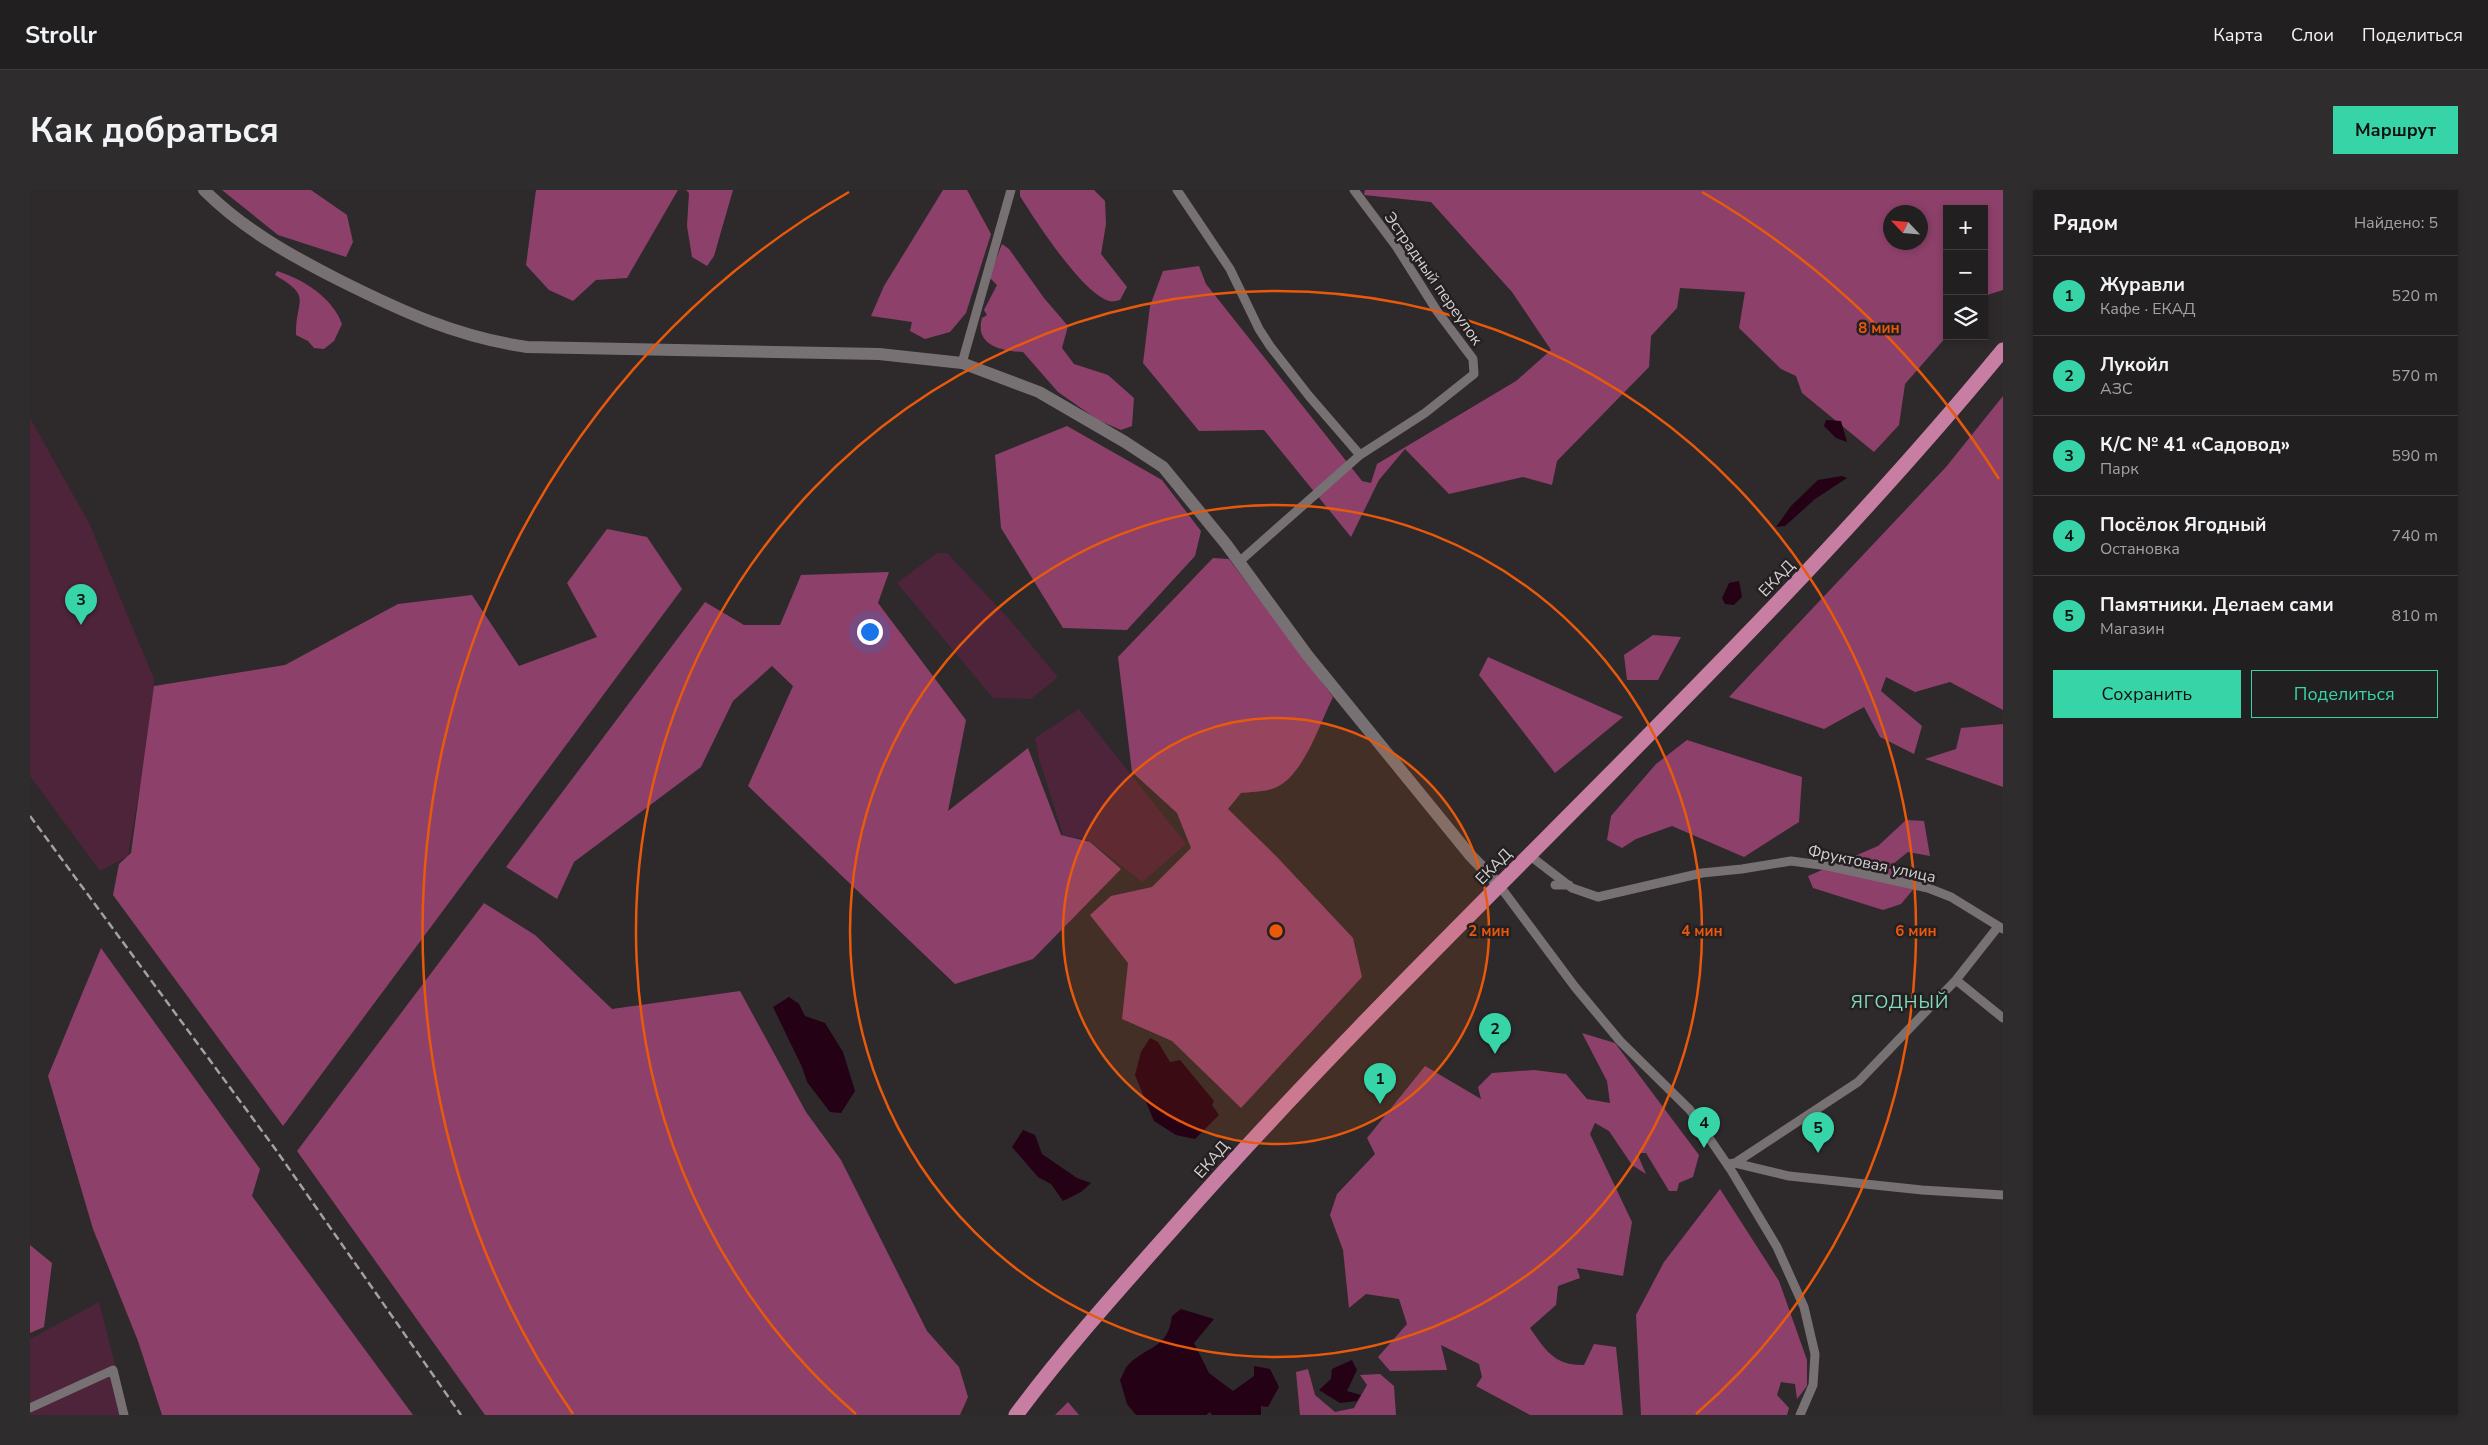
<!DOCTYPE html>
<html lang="ru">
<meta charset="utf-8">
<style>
body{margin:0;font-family:"Nunito Sans",sans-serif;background:#2e2c2d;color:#f1f3f6}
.controls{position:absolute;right:15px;top:15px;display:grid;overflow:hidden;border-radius:0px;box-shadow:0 2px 8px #0003}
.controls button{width:45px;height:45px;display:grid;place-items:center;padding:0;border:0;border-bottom:1px solid #3f3d3e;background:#221f20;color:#f1f3f6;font:25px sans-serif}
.compass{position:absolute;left:1853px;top:15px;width:45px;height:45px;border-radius:50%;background:#221f20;box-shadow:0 2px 8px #0003;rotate:296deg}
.you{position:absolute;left:839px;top:441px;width:18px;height:18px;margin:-12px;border:4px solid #fff;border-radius:50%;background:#1a73e8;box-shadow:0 0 0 8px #1a73e833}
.badge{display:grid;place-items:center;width:32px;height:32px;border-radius:50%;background:#36d4a7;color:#111;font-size:16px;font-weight:700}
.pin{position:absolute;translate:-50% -41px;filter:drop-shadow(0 1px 2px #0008)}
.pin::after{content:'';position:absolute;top:26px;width:18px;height:15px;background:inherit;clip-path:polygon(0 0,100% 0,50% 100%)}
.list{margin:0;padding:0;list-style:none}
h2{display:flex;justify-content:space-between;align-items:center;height:65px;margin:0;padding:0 20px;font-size:21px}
h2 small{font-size:16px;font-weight:400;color:#a2a2a5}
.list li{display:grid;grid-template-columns:32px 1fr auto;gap:15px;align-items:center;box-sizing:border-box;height:80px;padding:0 20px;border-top:1px solid #3f3d3e}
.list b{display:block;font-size:19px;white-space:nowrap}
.list p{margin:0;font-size:16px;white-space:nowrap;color:#a2a2a5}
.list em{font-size:16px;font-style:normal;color:#a2a2a5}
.actions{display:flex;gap:10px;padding:15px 20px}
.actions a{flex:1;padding:11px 0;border:1px solid #36d4a7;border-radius:0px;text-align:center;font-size:18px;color:#36d4a7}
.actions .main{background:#36d4a7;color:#111}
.icon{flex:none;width:28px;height:28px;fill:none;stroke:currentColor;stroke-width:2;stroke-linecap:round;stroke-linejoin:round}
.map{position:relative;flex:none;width:1973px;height:1225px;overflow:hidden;border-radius:0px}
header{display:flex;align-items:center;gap:30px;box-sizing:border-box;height:70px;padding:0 25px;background:#221f20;border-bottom:1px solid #3f3d3e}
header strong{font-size:24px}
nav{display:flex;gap:28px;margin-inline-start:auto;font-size:18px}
.intro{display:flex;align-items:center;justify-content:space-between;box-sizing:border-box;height:120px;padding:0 30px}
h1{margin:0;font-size:35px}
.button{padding:12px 22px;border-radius:0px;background:#36d4a7;color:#111;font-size:18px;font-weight:700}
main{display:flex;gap:30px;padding:0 30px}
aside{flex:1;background:#221f20;border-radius:0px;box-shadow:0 2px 8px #0003}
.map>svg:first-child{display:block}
</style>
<header>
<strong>Strollr</strong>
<nav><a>Карта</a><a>Слои</a><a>Поделиться</a></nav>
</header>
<div class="intro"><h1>Как добраться</h1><a class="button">Маршрут</a></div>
<main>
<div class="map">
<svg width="1973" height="1225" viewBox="0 0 1973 1225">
<rect width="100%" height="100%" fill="#2e292b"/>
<path fill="#4e243a" d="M0 228 60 335 124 489V516L98 666 70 681 0 586Z
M907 363H917L979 429 1028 487 1001 509 963 508 867 393Z
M1049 519 1156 654 1112 692 1060 651 1033 645 1009 569 1005 548Z
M69 1112 98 1225H0V1149Z"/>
<path fill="#8d416a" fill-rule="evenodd" d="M192 0H281L317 25 323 52 316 67 248 45Z
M506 0H648L597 88 566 90 543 111 519 100 496 75Z
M656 0H703L684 66 677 76 662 67 657 36 659 3Z
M913 0H937L961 44 936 123 920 142 895 149 880 141 882 132 841 126 854 96Z
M990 0H1064L1075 11 1076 34 1071 64 1097 97 1090 110C1086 111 1082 112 1079 111 1052 103 1005 30 990 6Z
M1335 0H1973V100L1954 106V19H1917V146L1875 194 1869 235 1844 262 1772 203 1766 186 1751 179 1709 138 1715 102 1650 98 1647 118 1621 146 1619 177 1527 271 1522 295 1493 287 1419 304 1375 259 1349 290 1321 347 1234 240 1169 241 1113 173 1120 116 1133 81 1169 76 1176 94 1332 291 1341 293 1347 274 1486 191 1521 160 1482 102 1401 12 1334 5ZM1860 22H1890V52H1860Z
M972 54 979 59 1014 108 1038 136 1032 158 1044 174 1078 185 1104 208 1102 236 1091 240 1068 230 1028 202 993 162C973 161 944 156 952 128L957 125 954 120 967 95 959 87Z
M247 81C273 89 303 108 312 134L304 151 294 159 284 158 278 151 266 145C265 109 284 108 245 85Z
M1973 206V520L1920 492 1885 502 1856 487 1851 501 1892 536 1884 564 1850 547 1834 517 1794 539 1699 507 1916 277Z
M1037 236 1132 290 1171 341 1165 366 1097 440 1033 438 971 338 965 265Z
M577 339 617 347 652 399 253 936 83 705 89 674 101 663 124 496 255 475 368 414 442 405 489 476 567 447 537 393Z
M1183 368 1199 369 1303 507C1289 535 1273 589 1242 599 1232 602 1220 602 1211 603L1198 619 1247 667 1323 748 1332 787 1211 918 1142 851 1092 829 1098 773 1060 725 1081 706 1122 697 1161 658 1147 623 1102 582 1088 467Z
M859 382 848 413 936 530 918 621 998 558 1031 645 1060 652 1091 679 1003 769 925 794 718 596 763 496 742 476 703 511 671 577 544 672 527 709 476 677 675 412 714 435H750L771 385Z
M1623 445 1651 447 1628 490H1597L1594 465Z
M1458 467 1593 527 1525 583 1449 485Z
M1973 534V597L1895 569 1926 559 1931 538Z
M1657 550 1772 587 1769 632 1714 667 1642 636 1606 649 1592 658 1577 650 1581 626 1626 574Z
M1876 630 1894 631 1900 666 1878 662 1858 678 1891 690 1871 714 1853 720 1783 698 1778 686 1848 656Z
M454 713 505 745 582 819 710 801 776 922 811 970 897 1141 929 1177 938 1207 930 1225H455L267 961Z
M71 758 230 979 222 1006 383 1225H132L108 1151 63 1039 18 886Z
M1552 843 1585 853 1669 965 1663 987 1649 993 1647 1001H1639L1616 963H1607L1616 984 1602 975 1579 941 1565 933 1560 944 1602 1032 1593 1086 1547 1078 1550 1088 1528 1096 1526 1115 1500 1138C1515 1160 1525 1176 1554 1175L1564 1154 1586 1157 1593 1225H1500L1446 1196 1452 1187 1449 1174 1411 1155 1417 1180 1360 1181 1348 1167 1377 1134 1369 1109 1336 1104 1319 1118 1313 1060 1300 1025 1307 1004 1345 964 1337 948 1395 876 1451 909 1448 897 1462 883 1504 880 1536 884 1557 909 1580 913 1577 891Z
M1690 999 1749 1091 1777 1170V1196L1767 1209 1765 1194 1751 1192 1747 1205 1759 1218 1757 1225H1611L1606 1125 1634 1072Z
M0 1055 22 1073 14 1137 0 1143Z
M1278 1179 1285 1205 1305 1222 1324 1218 1337 1195 1330 1185 1350 1184 1364 1196 1366 1225H1270L1266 1182Z
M1038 1212 1049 1225H1025Z"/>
<path fill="#240115" d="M1796 230 1811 231 1817 252 1806 248 1794 236Z
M1812 286 1817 288 1785 309 1755 336 1746 337 1761 316 1788 290Z
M1709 391 1712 407 1704 415 1695 414 1692 408 1699 393Z
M759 807 769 814 775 826 795 833 813 862 825 901 811 923 800 922 777 892 772 877 743 817Z
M1120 848 1128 852 1140 872 1150 870 1184 911 1182 915 1189 925 1165 949 1146 945 1124 931 1105 885 1111 862Z
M993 940 1005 945 1012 964 1047 988 1061 993 1051 1002 1033 1011 1021 994 1008 987 982 957Z
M1151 1119 1184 1129 1164 1153 1179 1183 1203 1201 1224 1186V1176L1240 1179 1249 1197 1238 1217 1231 1216V1225H1182L1180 1222 1176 1225H1106L1097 1214 1090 1190C1093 1185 1095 1177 1100 1173 1120 1155 1138 1158 1142 1126Z
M1322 1170 1327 1180 1317 1201 1331 1205 1327 1211 1310 1213 1289 1200 1301 1189 1302 1179Z"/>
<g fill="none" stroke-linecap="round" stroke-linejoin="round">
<path stroke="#777174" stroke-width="9" d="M1147 0 1200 79 1229 139 1240 156 1279 206 1330 265
M932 173 981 0
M1209 372 1330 265 1395 223 1444 184 1443 169 1407 121 1366 56 1324 0
M1499 665 1542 698 1568 707 1672 683 1712 679 1761 671 1798 676 1898 698 1921 707 1973 739
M1469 695 1545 797 1590 851 1660 920 1701 980 1747 1057 1774 1117 1785 1164 1783 1195 1770 1225
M1525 695H1539
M1926 790 1973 828
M1705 973 1759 986 1892 1000 1973 1005
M1697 974 1705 973 1828 892 1926 790 1967 738
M0 1218 83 1180 94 1225"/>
<path stroke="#777174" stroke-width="12" d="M174 0C213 39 260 65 309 90 371 121 427 147 497 157L849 164 932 173 1009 202 1095 252 1133 277 1196 354 1278 466 1440 665 1469 695"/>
<path stroke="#c87ea3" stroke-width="15" d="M986 1225C1035 1159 1091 1097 1146 1035 1411 734 1718 470 1973 160"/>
<path stroke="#a4a0a2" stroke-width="2.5" stroke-dasharray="8 4" stroke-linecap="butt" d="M0 626 246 960 431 1225"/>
</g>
<circle cx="1246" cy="741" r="213" fill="#e8590c" fill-opacity=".12"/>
<g fill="none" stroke="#e8590c" stroke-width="2.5">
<circle cx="1246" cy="741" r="213"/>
<circle cx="1246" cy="741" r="426"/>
<path d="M826 1224A640 640 0 1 1 1666 1224"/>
<path d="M543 1224A853 853 0 0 1 819 2M1672 2A853 853 0 0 1 1969 289"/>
</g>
<g text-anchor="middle" stroke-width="5" stroke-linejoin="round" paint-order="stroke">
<g font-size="16" fill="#d4d0d2" stroke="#241f21">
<text transform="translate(1404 88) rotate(55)" y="6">Эстрадный переулок</text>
<text transform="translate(1746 388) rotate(-46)" y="6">ЕКАД</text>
<text transform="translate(1842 673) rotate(12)" y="6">Фруктовая улица</text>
<text transform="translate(1463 676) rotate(-45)" y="6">ЕКАД</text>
<text transform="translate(1181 969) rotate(-49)" y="6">ЕКАД</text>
</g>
<g font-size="18" letter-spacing="1" fill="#81dcbb" stroke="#241f21">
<text x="1870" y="818">ЯГОДНЫЙ</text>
</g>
</g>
<circle cx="1246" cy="741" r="8" fill="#e8590c" stroke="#241f21" stroke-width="2.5"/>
<g font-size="15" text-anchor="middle" font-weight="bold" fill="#e8590c" stroke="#241f21" stroke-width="5" stroke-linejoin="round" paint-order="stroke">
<text x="1849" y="143">8 мин</text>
<text x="1459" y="746">2 мин</text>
<text x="1672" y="746">4 мин</text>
<text x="1886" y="746">6 мин</text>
</g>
</svg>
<div class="controls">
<button>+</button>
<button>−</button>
<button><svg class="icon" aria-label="layers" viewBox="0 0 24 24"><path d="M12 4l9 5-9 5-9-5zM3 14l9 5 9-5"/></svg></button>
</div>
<svg class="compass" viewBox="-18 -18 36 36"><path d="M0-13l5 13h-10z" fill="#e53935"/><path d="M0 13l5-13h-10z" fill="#a2a2a5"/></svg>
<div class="you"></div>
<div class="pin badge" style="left:1350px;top:914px">1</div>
<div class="pin badge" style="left:1465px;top:864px">2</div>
<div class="pin badge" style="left:51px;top:435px">3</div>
<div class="pin badge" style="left:1674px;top:958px">4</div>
<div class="pin badge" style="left:1788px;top:963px">5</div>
</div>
<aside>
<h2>Рядом<small>Найдено: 5</small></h2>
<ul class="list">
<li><span class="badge">1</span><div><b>Журавли</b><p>Кафе · ЕКАД</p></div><em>520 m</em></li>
<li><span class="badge">2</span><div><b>Лукойл</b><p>АЗС</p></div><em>570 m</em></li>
<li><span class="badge">3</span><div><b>К/С № 41 «Садовод»</b><p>Парк</p></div><em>590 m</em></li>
<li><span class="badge">4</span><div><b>Посёлок Ягодный</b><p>Остановка</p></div><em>740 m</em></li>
<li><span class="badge">5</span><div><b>Памятники. Делаем сами</b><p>Магазин</p></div><em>810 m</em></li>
</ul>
<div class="actions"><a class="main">Сохранить</a><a>Поделиться</a></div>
</aside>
</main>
